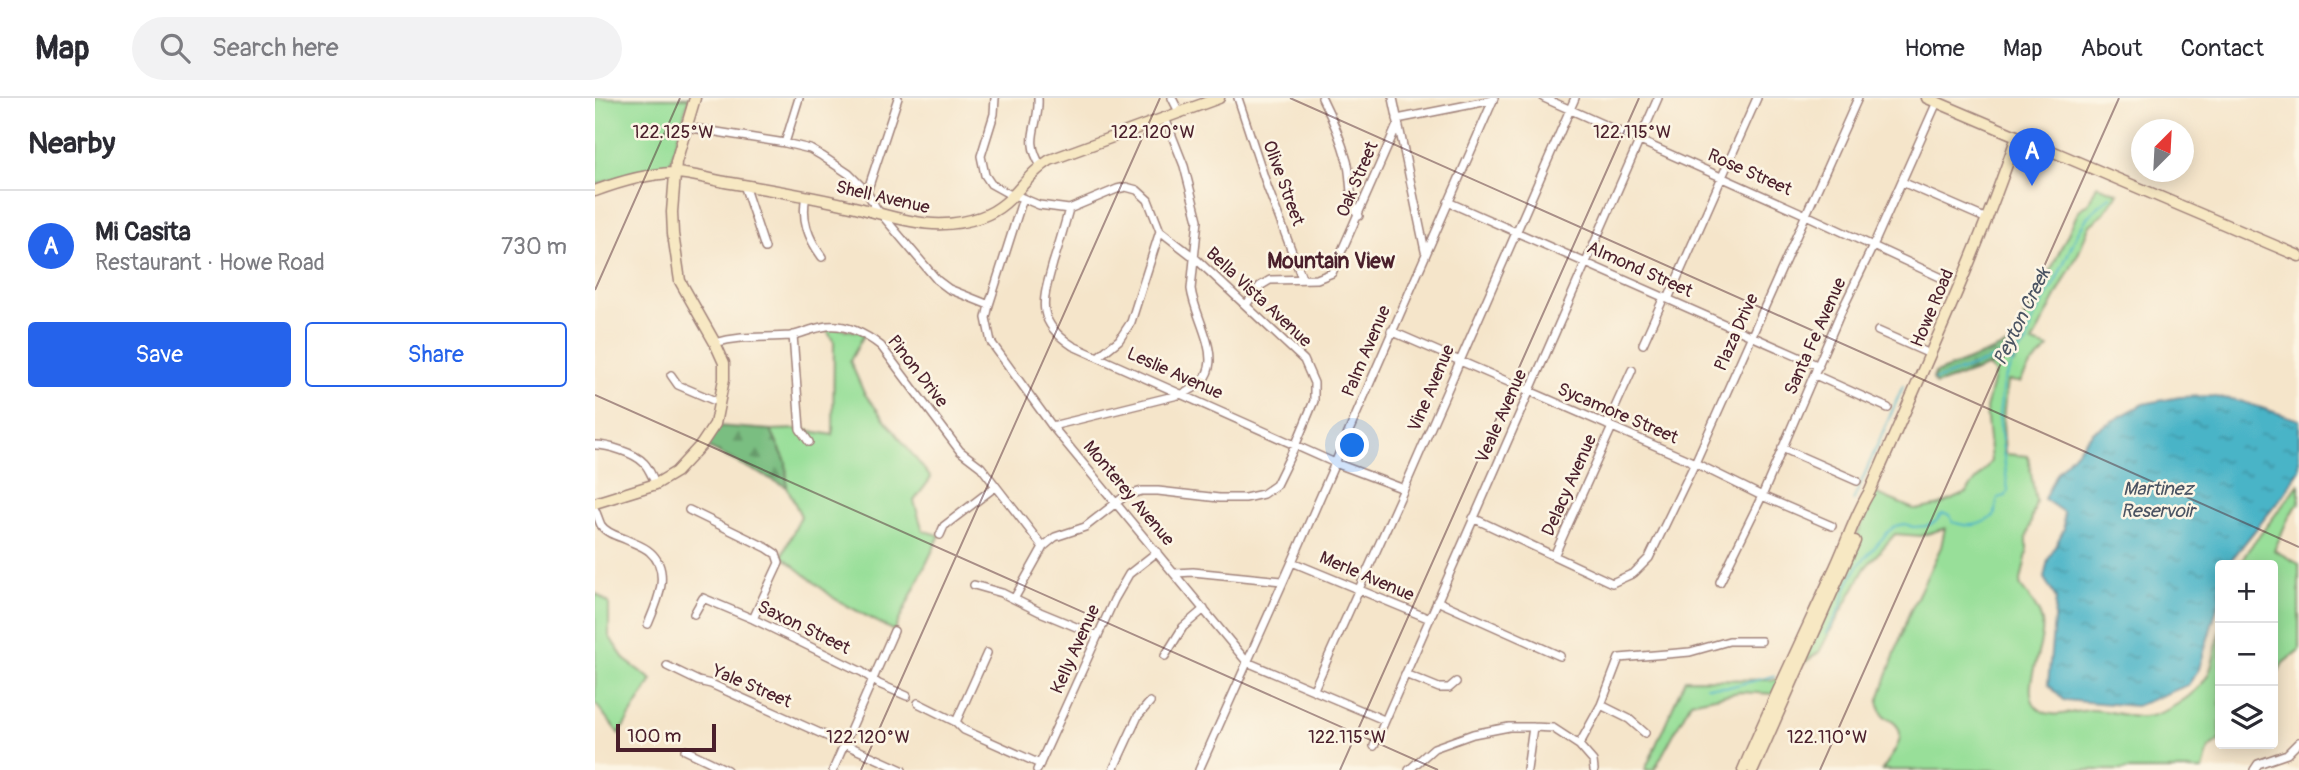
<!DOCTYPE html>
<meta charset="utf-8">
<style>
body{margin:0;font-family:Pangolin,sans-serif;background:#f2f2f3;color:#2b2b33}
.controls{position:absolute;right:21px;bottom:21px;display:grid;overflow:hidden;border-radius:7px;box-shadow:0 4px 18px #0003}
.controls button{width:63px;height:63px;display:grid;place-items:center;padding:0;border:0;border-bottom:2px solid #e1e1e2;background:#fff;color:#2b2b33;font:35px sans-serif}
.compass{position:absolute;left:1536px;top:21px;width:63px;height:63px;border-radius:50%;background:#fff;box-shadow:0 4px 18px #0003;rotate:24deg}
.scale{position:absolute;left:21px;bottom:18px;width:100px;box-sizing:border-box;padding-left:7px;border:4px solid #4a1f2b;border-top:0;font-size:19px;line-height:24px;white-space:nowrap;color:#4a1f2b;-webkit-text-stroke:5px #fcf5e5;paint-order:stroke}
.you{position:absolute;left:758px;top:348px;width:24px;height:24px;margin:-18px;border:5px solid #fff;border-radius:50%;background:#1a73e8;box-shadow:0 0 0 10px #1a73e833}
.badge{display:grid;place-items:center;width:46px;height:46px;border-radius:50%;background:#2563eb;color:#fff;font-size:23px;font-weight:700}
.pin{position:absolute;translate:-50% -58px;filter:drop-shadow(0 2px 4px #0008)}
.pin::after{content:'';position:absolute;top:37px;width:24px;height:21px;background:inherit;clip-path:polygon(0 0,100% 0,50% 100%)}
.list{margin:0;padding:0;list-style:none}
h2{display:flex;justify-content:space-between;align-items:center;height:91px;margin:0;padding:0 28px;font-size:30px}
h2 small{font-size:23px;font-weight:400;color:#7c7c81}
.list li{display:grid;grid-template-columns:46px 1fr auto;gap:21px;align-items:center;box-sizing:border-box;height:112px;padding:0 28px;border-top:2px solid #e1e1e2}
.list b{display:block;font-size:26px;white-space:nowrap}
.list p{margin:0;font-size:23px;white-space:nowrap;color:#7c7c81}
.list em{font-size:23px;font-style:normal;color:#7c7c81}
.actions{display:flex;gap:14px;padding:21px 28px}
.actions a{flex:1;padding:16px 0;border:2px solid #2563eb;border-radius:7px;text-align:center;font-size:24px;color:#2563eb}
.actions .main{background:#2563eb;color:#fff}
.icon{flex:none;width:38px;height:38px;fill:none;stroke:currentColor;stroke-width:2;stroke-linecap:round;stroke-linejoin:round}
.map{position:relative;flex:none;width:1704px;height:672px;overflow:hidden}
header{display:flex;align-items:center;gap:42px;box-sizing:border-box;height:98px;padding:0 35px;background:#fff;border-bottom:2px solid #e1e1e2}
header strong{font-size:33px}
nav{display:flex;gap:38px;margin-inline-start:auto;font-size:24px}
.search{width:490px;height:63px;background:#f2f2f3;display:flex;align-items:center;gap:18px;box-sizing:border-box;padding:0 24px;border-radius:38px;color:#7c7c81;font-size:26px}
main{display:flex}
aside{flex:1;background:#fff}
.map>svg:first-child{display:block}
</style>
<header>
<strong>Map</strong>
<div class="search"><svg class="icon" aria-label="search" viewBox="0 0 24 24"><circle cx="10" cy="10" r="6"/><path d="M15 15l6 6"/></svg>Search here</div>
<nav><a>Home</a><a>Map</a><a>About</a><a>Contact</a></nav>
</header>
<main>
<aside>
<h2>Nearby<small></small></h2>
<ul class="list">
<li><span class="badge">A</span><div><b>Mi Casita</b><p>Restaurant · Howe Road</p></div><em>730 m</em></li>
</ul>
<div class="actions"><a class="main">Save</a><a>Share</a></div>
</aside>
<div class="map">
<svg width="1704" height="672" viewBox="0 0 1704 672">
<defs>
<pattern id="forest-firs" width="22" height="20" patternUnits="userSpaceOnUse" patternTransform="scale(1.75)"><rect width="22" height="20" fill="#7abe81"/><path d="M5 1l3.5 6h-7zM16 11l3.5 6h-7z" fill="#669a6a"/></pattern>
<pattern id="water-ripples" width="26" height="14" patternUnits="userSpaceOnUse" patternTransform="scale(1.75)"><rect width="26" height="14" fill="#49b4c7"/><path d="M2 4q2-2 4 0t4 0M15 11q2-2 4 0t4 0" fill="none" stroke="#3f92a2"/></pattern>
</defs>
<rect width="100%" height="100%" fill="#fcf5e5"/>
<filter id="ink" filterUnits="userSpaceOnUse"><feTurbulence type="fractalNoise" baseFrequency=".0143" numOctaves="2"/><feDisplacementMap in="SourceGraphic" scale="14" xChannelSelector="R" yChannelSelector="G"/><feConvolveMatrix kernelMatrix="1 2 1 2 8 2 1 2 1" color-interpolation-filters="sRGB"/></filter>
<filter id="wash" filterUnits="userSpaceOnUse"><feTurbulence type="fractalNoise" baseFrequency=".00686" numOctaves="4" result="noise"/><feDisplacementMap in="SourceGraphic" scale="28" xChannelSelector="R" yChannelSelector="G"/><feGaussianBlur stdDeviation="1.57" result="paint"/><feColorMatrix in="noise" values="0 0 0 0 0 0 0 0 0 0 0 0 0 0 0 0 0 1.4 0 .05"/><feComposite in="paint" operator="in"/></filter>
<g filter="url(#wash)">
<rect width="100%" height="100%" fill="#f5e5ca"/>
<path fill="#98df99" stroke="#717f62" stroke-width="2" d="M0 0H94L76 63 72 70 38 75 0 87 3 48 0 42Z
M1502 87 1523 95 1508 116 1494 128 1484 154 1437 245 1454 250 1435 268 1425 284 1412 283 1408 322 1410 356 1433 358 1441 404 1432 439V455L1425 487C1433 499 1444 510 1447 524 1451 548 1426 588 1440 607 1453 624 1477 613 1495 612 1511 611 1527 618 1543 619 1565 621 1602 597 1613 577 1620 564 1621 545 1625 531V642L1614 650 1608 672H1287C1300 653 1319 631 1289 619L1283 604 1313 518 1346 449 1350 430 1326 438 1300 436 1270 470 1224 554 1206 567 1261 440 1271 415 1275 393 1321 412 1345 407 1371 395 1396 363 1391 311 1400 275 1393 269 1423 254 1429 248 1423 243 1429 218 1446 193 1484 112 1494 104Z
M229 228 270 235 255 263 269 295 336 380 319 403 328 433 345 437 299 533 240 501 187 458 206 418 192 389 191 364 176 332 205 331 238 337 239 244Z
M1704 386V405C1691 418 1688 436 1679 452L1704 466V552L1688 565 1678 583V467H1646L1651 455Z
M0 495 14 505V538L30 562 57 582 24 636 0 605Z
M1090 581 1188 582 1181 596 1144 594 1096 604 1059 672H1050Z"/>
<path fill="url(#forest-firs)" stroke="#626e56" stroke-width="2" d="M1423 243 1430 247 1423 254 1419 265 1411 259 1392 269 1341 287 1338 281 1340 275Z
M121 328 176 332 191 364 192 389 107 347Z"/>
<path fill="url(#water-ripples)" stroke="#4a6a79" stroke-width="2" d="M1613 298 1642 302 1704 322V371L1690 395 1636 462 1635 467H1625V500L1604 571 1593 587 1541 608 1468 602 1453 586 1461 500 1449 480 1453 462 1469 431 1468 414 1449 401 1461 375 1499 333 1548 306 1585 299Z"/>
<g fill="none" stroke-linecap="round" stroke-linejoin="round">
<path stroke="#49b4c7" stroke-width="2" d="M1340 282 1417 254H1421
M1258 403 1308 288
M1232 535 1246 509 1252 487 1263 468 1293 434 1300 428 1310 426 1318 429 1331 428 1340 424 1347 416 1355 417 1358 424C1374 430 1384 428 1399 418L1403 400 1411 398 1413 393 1404 318 1408 284 1423 254 1432 245 1436 225 1461 182 1483 134 1493 118 1515 98
M1111 588 1133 589 1179 578"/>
</g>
</g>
<g filter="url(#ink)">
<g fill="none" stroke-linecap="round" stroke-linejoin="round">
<g stroke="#a0827a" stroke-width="10">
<path id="street" d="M400 0 399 16 386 58 390 77 396 86 414 96 425 99 444 107 474 111 522 91 531 89 542 92 553 102 565 133 600 160 709 262 719 285V303L701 346 681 387 668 396 650 400H624L563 393H547L530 398 490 429 460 439 448 449 419 501
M443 0C445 29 428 39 446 68
M577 0 584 14
M643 0 672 88 707 180
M727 0C737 20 746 41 752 63 757 80 753 104 764 118
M798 0 830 153
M949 0 1211 117 1347 180
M802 21 898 2
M91 29 190 45 215 51 227 58 254 76 272 94 281 110 342 182 354 191 394 207
M190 45 204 0
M1307 84 1392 121
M149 87 170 150
M272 94 303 0
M211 98C206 121 213 140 227 159
M428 100 394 207 391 220 396 244 457 328 652 564 789 622
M853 104 1224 268
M474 111C469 129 464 147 458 165 448 202 439 223 478 248L740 365 809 391
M1073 201 1162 0
M651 207 665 188 675 182 722 181 737 175 803 25
M796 233 1100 365 1167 398 1237 428
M1283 233 1335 256
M198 237 205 331 214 344
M120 245C146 237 170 240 195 238 206 236 216 231 227 229 249 224 269 235 286 248L365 353 386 369 448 449
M1048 246 1069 199
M504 258 524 242 536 224 565 133
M76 277 83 287 125 305
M1220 277 1293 310
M1012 327 1037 272
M457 328 587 296C641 275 601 228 596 191L603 122 589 68 570 20
M0 347C13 347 40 355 49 365 54 370 57 379 61 386
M1187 350 1262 383
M0 412C2 416 4 423 6 427 11 435 22 438 30 441 38 445 49 448 55 454 77 473 62 505 53 526
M94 412 172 450 181 456 184 465 158 521
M878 420 1017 485 1039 475 1054 460 1100 365 1263 0
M345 437 349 428 400 389
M959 458 1017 329
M697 464 835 521
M581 475 598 474 687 483
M1125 484 1167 398 1245 216 1278 148 1342 4
M379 487 407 495 445 514 503 538
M842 503 965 558
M99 516 108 500 158 521 267 574 284 586 312 598
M570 558 588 529 609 511
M72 568 103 583 116 586 307 672
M810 576 844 590H854L861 584
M719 591 809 391 980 0
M323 605 361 624 369 632 445 666
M1006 607 1034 621 1050 635
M361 624 392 555
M984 647 1006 607 1024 560 1095 554 1134 543H1166
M779 648 1063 0
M90 652 132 672
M238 672 299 533
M442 672 519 502 534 476 562 454
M518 672 543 618 555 604
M604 672 697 464 899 0
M814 672 839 650 878 636 914 629H938L958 630 984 647 998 663 999 672
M932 672 938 629
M1659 672 1663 666 1692 656 1704 644"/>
</g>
<g stroke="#a0827a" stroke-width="13">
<path id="secondary" d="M1332 0 1704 158
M0 93C24 84 52 76 78 75 95 75 113 81 130 84 172 91 215 98 256 108 301 119 339 136 386 119 420 107 427 79 455 62L624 0
M0 405 61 386 81 374 106 347 120 326 129 281V265L120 245 85 183 78 136 77 114 81 64 100 0
M1148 672C1176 606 1207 541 1237 476 1250 450 1260 416 1275 393 1326 275 1381 159 1422 38
M1158 672 1260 443"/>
</g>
<use href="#street" stroke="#fff" stroke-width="7"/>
<use href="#secondary" stroke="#f7e8c3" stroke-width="10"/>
</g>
</g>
<path fill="none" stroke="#4a1f2b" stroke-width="2" stroke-opacity="0.45" d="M695 0 1704 449M0 192 85 0M0 297 843 672M266 672 565 0M745 672 1044 0M1225 672 1524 0"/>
<g text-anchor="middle" stroke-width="5" stroke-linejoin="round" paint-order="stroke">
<g font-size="18" fill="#4a1f2b" stroke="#fcf5e5">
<text transform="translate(1155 74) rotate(24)" y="6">Rose Street</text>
<text transform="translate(762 81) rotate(-67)" y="6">Oak Street</text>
<text transform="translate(689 85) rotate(70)" y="6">Olive Street</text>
<text transform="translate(288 99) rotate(13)" y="6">Shell Avenue</text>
<text transform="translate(1045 171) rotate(24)" y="6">Almond Street</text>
<text transform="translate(664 199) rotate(43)" y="6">Bella Vista Avenue</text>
<text transform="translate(1337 210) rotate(-67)" y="6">Howe Road</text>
<text transform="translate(1141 234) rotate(-66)" y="6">Plaza Drive</text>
<text transform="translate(1220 238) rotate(-66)" y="6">Santa Fe Avenue</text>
<text transform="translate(771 253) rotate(-67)" y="6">Palm Avenue</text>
<text transform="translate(323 273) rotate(52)" y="6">Pinon Drive</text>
<text transform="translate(580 275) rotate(24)" y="6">Leslie Avenue</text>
<text transform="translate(836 290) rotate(-67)" y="6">Vine Avenue</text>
<text transform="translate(1023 315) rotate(23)" y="6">Sycamore Street</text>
<text transform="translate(906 318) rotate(-66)" y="6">Veale Avenue</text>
<text transform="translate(974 387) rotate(-66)" y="6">Delacy Avenue</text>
<text transform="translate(534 395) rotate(50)" y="6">Monterey Avenue</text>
<text transform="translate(772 478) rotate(23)" y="6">Merle Avenue</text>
<text transform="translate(209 529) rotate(26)" y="6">Saxon Street</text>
<text transform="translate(480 551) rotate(-66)" y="6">Kelly Avenue</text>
<text transform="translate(157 588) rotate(23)" y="6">Yale Street</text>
</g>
<g font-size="19" font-style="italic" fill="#4a5362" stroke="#fcf5e5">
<text transform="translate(1426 218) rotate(-64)" y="7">Peyton Creek</text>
<text x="1563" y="397">Martinez<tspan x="1563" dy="22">Reservoir</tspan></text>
</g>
<g font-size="21" font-weight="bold" fill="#4a1f2b" stroke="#fcf5e5">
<text x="736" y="170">Mountain View</text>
</g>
</g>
<g font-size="18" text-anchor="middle" fill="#4a1f2b" stroke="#fcf5e5" stroke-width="5" stroke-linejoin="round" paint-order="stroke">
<text x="78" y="40">122.125°W</text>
<text x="558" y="40">122.120°W</text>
<text x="1037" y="40">122.115°W</text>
<text x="273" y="645">122.120°W</text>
<text x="752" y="645">122.115°W</text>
<text x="1232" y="645">122.110°W</text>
</g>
</svg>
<div class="controls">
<button>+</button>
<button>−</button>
<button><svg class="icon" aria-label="layers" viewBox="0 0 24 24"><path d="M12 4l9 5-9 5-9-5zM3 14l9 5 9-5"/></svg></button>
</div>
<svg class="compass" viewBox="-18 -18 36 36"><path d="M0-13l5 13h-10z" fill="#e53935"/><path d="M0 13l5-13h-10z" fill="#7c7c81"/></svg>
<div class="scale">100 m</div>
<div class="you"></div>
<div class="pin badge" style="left:1437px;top:88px">A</div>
</div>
</main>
